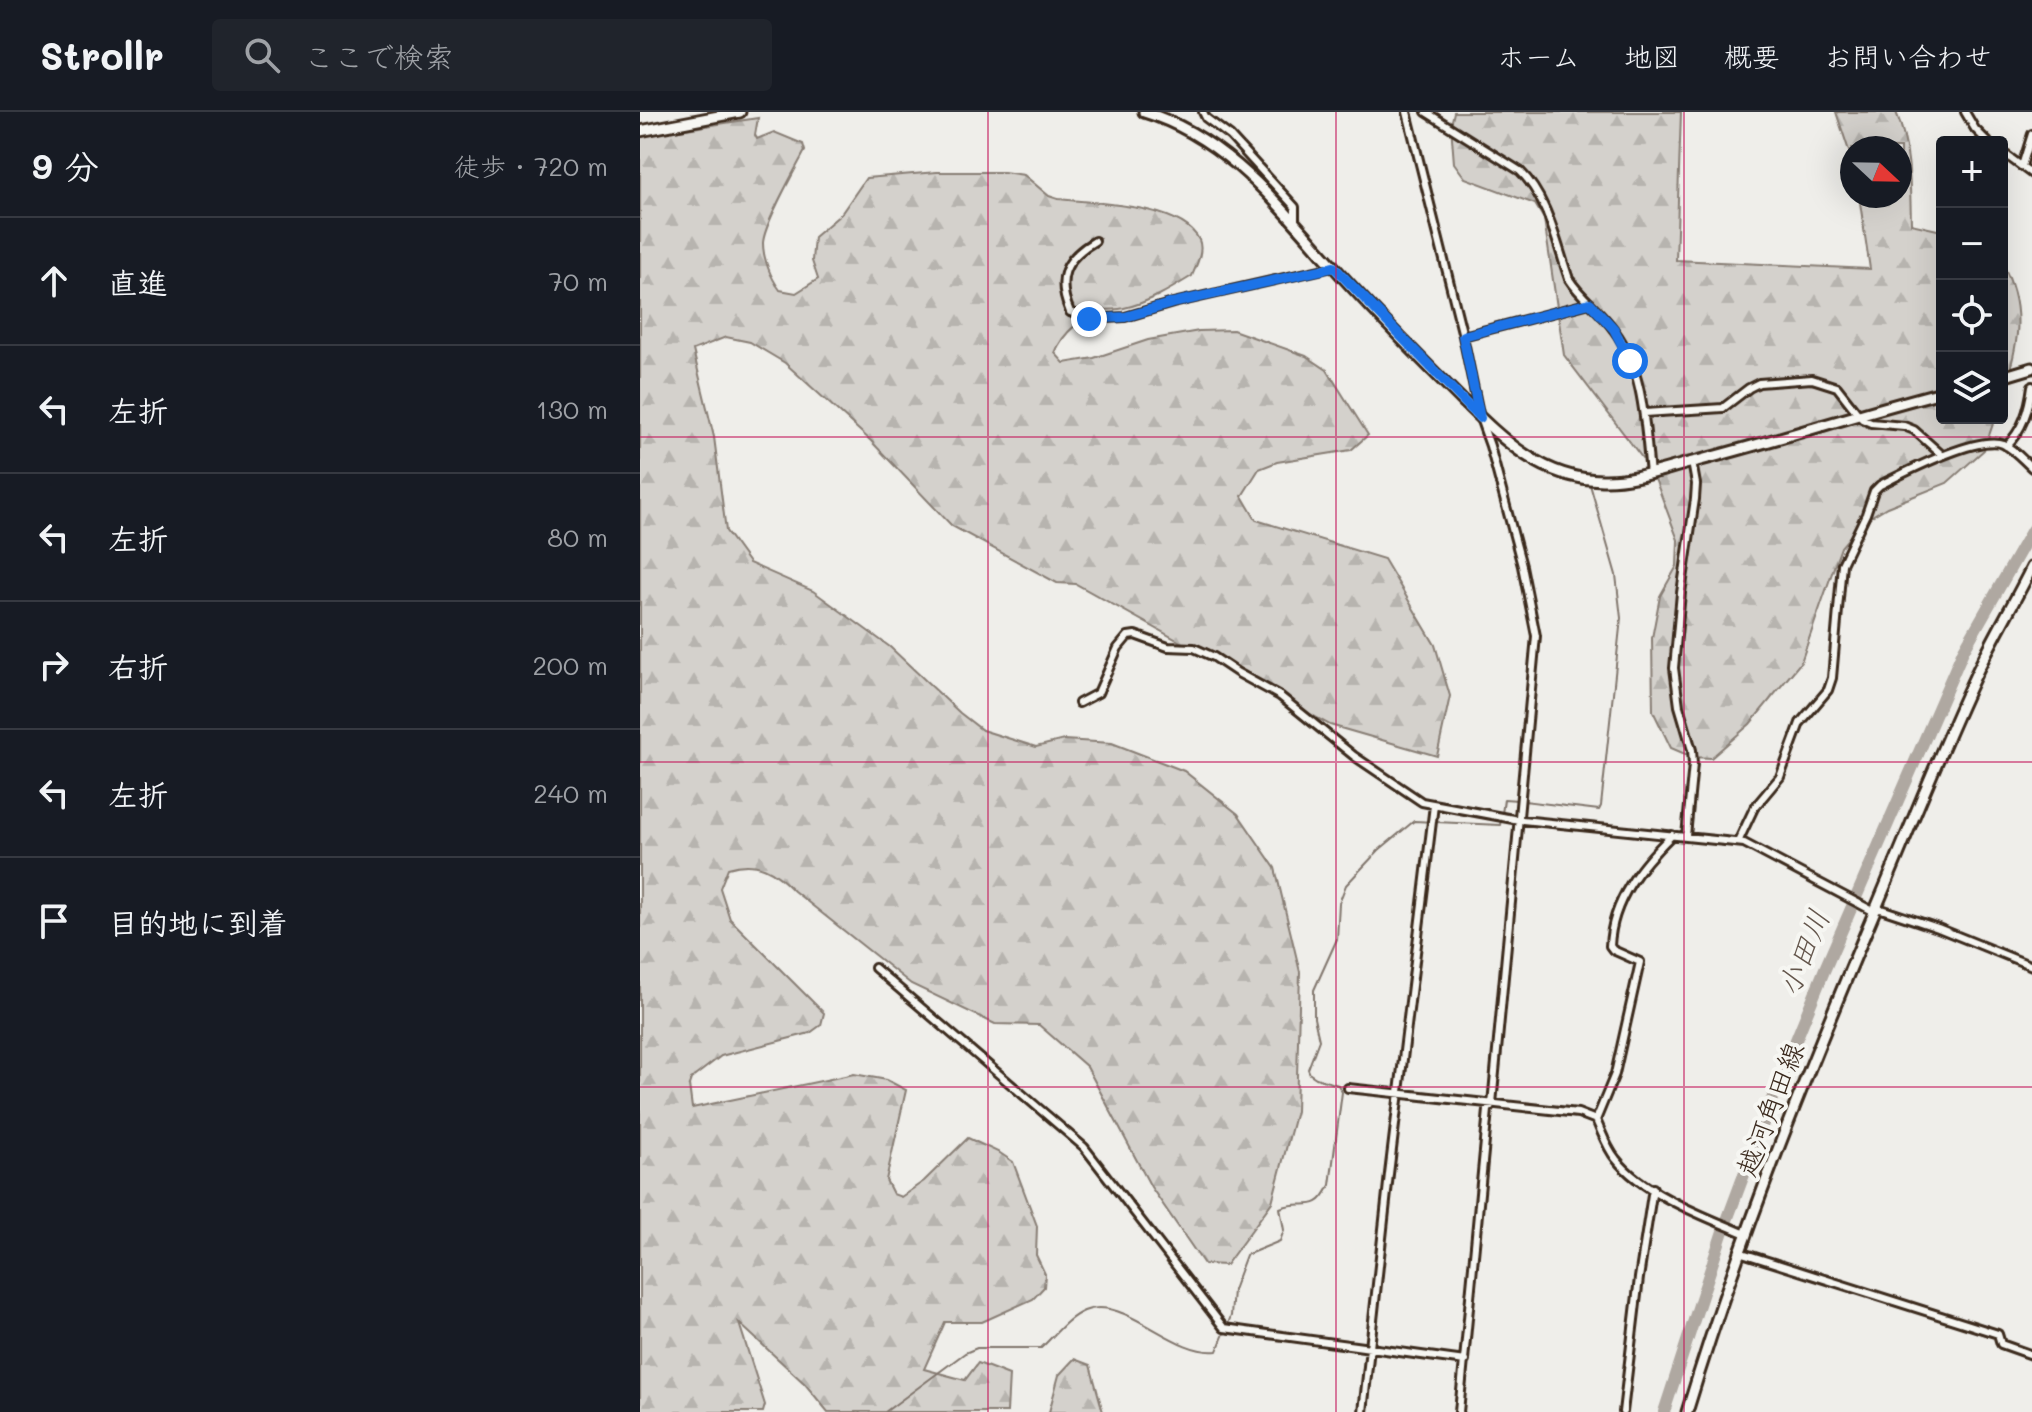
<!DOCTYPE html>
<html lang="ja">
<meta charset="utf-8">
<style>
body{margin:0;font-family:Mali,"Klee One",sans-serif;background:#20242c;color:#f1f3f6}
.controls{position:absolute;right:24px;top:24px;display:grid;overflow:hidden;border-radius:8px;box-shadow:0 8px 32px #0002}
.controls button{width:72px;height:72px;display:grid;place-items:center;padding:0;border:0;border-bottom:2px solid #363941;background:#171b24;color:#f1f3f6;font:40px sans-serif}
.compass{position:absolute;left:1200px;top:24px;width:72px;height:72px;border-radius:50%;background:#171b24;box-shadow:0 8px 32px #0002;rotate:112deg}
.stop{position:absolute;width:24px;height:24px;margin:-18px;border:6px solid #1a73e8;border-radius:50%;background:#fff}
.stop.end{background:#1a73e8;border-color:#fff;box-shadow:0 2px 8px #0008}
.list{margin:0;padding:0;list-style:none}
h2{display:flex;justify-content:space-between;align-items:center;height:104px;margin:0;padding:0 32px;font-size:34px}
h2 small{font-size:26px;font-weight:400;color:#9ea1a6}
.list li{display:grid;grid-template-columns:52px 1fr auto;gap:24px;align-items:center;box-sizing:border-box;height:128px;padding:0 32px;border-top:2px solid #363941}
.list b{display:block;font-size:30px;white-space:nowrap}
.list em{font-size:26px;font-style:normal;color:#9ea1a6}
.icon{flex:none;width:44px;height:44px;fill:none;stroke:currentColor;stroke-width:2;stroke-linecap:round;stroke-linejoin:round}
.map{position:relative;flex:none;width:1392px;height:1300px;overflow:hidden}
header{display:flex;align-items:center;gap:48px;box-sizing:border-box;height:112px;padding:0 40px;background:#171b24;border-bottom:2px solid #363941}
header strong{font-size:38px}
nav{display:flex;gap:44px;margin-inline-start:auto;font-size:28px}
.search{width:560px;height:72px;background:#20242c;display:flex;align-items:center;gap:20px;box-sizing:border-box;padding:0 28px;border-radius:8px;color:#9ea1a6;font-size:30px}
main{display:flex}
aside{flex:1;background:#171b24}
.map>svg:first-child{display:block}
</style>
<header>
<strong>Strollr</strong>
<div class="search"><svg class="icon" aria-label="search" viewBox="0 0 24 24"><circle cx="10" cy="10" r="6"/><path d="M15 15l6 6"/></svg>ここで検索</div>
<nav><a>ホーム</a><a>地図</a><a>概要</a><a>お問い合わせ</a></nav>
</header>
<main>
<aside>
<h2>9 分<small>徒歩 · 720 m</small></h2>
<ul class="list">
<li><svg class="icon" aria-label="ahead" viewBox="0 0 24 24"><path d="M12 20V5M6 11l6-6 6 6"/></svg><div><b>直進</b></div><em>70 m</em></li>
<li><svg class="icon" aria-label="left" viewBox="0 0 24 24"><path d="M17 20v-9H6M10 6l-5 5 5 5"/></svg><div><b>左折</b></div><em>130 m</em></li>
<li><svg class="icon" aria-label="left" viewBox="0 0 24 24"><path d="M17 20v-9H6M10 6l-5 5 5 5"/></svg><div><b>左折</b></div><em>80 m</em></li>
<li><svg class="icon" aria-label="right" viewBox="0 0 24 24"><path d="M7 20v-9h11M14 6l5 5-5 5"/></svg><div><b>右折</b></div><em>200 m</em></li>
<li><svg class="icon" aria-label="left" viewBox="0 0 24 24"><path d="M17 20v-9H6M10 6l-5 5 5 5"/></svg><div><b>左折</b></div><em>240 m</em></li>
<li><svg class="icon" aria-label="arrive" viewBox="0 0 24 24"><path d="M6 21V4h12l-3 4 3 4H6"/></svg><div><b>目的地に到着</b></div></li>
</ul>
</aside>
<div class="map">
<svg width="1392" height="1300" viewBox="0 0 1392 1300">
<defs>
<pattern id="forest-firs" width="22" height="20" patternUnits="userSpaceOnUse" patternTransform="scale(2)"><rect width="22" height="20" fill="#d4d1cc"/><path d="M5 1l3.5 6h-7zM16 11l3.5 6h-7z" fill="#b7b4af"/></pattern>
</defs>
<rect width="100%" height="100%" fill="#efeeea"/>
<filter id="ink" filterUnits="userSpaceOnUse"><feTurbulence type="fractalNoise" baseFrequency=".0125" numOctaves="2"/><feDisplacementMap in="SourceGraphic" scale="16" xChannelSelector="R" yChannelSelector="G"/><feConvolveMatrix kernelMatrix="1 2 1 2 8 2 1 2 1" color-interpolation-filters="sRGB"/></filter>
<g filter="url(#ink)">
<path fill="url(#forest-firs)" stroke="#887e75" stroke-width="2" d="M814 0H1041L1036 148 1230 157 1219 84H1260V36H1212V48L1196 0H1256C1271 36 1270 74 1271 112L1302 119V306H1355L1344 338 1307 371 1247 395 1222 410 1201 435 1161 550 1110 612 1071 646 1052 645 1031 636 1013 599 1012 526 1020 484 1037 454 1038 428 1012 359 924 243 904 107 895 92 825 66 814 51 811 13Z
M118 6 115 23 117 27 134 20 163 32 165 39C155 58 124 112 123 131 123 147 131 166 140 178L156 181 178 167 172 149 174 125 201 102 226 66 297 60H364L384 63 409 84 418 87C453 91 542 92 559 128 564 139 556 154 552 164 531 177 508 191 484 196 478 198 471 197 465 198 443 204 423 220 415 241L424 251 454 246 508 228 559 219 593 218 666 244 687 258 728 323 711 338 637 350 619 357 602 384 616 408 744 447 795 533 810 584 797 644 690 613 436 472 417 471 312 414 231 329 145 251 110 230 86 225 53 238 74 325 86 419 109 451 173 479 250 535 320 601 342 618 396 635 424 628 472 631 544 659 598 702 635 756 660 860 656 999 632 1090 586 1153 564 1152 511 1075 447 955 399 913 355 912 271 872 154 779C134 758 117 747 88 756L80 776 90 807 184 901 181 913 170 921 81 944 51 967 49 973 52 996 214 962 247 968 266 978 246 1068 253 1082 261 1085 284 1069 328 1026 360 1041 373 1050 397 1114 396 1143 405 1162 404 1175 393 1187 342 1210H305L284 1257 325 1268 338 1251 369 1263 367 1300H188L165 1272 99 1211 125 1293 123 1300H0V24Z
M1362 151C1387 197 1378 236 1362 284Z
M434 1247 450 1253 463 1300H409L419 1263Z"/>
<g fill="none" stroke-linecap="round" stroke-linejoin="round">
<path stroke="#81766d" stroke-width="2" d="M884 689 959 698 961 694 981 506 976 463 949 369
M862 702 864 687 878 688
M245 1300 325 1241 337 1236H401C414 1224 427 1206 444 1199 485 1182 532 1244 577 1239L591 1204 593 1178 606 1143 640 1129 644 1118 640 1096C664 1086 676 1104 690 1073L702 980 698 973 676 966 670 962 668 957 679 928 674 906V878L697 827 699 791 706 773 739 738 774 709 860 713 861 708"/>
<path stroke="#afa8a1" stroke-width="12" d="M1024 1300 1083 1119 1134 982 1184 859 1323 539 1392 418"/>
<g stroke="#3b2a1e" stroke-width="12">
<path id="street" d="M563 0 566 6 590 24 655 95V110
M767 0 823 224 840 306 850 334 882 454 896 524 852 992 848 998 819 1300
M786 0 880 59C908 86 916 130 929 167 941 186 961 199 974 218 1004 258 1005 314 1010 362
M1325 0 1335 17 1348 30
M1362 40 1392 62
M1382 54 1392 22
M455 129C424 147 416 167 430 200L449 207 485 205 533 191 693 155
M823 224 950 191
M1005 301 1083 296 1109 276 1119 271 1172 267 1197 275 1222 307 1231 311 1264 314 1274 318 1302 343
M1366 334C1383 318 1389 297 1392 274
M439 591 458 581 478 536 488 524 495 523 528 535 554 536 574 545 598 561 640 584 714 644 782 690 873 707 1104 731 1231 798 1241 797 1298 816 1392 854
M1046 724 1053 652 1052 638 1039 594 1034 556 1041 481 1055 387 1056 372 1052 350
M1098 730 1114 696 1140 665 1160 611 1188 578 1192 566 1202 452 1226 402 1234 379 1240 373C1264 361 1338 322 1363 332 1374 337 1383 348 1392 356
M235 856 444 1035 584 1216 825 1249
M708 976 938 1001 956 1008C962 1021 967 1036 976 1047 1003 1082 1066 1105 1106 1122
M956 1008 975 962 1000 850 973 838 970 834C972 788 1001 753 1032 723
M1099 1140 1358 1222 1361 1232 1392 1243
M723 1300 749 1062 794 693
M983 1300 999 1166 1013 1076"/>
</g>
<g stroke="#3b2a1e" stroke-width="15">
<path id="secondary" d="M504 0C587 25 639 94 694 155 734 200 777 243 820 286 861 326 901 367 962 368 995 369 1026 356 1057 349 1139 328 1220 301 1302 280
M0 19 100 0
M1362 265 1392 256
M1047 1300C1099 1128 1166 962 1236 796 1269 718 1300 639 1336 562 1353 526 1374 491 1392 455"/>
</g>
<use href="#street" stroke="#f6f6f2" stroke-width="6"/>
<use href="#secondary" stroke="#f6f6f2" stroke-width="9"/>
</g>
</g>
<g fill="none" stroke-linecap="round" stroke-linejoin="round" filter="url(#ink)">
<path stroke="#1a73e8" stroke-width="10" d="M449 207 485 205 533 191 694 155 840 306 823 224 950 191 974 217 990 249"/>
</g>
<path fill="none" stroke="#c2185b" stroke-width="2" stroke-opacity="0.55" d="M348 0V1300M696 0V1300M1044 0V1300M0 325H1392M0 650H1392M0 975H1392"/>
<g text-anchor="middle" stroke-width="8" stroke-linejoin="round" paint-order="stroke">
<g font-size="28" fill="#3b2a1e" stroke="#f6f6f2">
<text transform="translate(1130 997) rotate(-69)" y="10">越河角田線</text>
</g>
<g font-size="30" font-style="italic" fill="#64564c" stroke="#f6f6f2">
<text transform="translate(1164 841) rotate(-68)" y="10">小田川</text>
</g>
</g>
</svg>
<div class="controls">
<button>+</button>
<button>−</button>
<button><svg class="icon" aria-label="locate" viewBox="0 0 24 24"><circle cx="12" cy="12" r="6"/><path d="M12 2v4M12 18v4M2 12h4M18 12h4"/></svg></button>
<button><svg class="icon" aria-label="layers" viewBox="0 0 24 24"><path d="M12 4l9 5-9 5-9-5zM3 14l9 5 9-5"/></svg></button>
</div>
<svg class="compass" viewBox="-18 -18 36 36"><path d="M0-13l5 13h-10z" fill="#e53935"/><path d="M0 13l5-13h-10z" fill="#9ea1a6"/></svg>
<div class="stop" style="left:990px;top:249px"></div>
<div class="stop end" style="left:449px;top:207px"></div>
</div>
</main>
